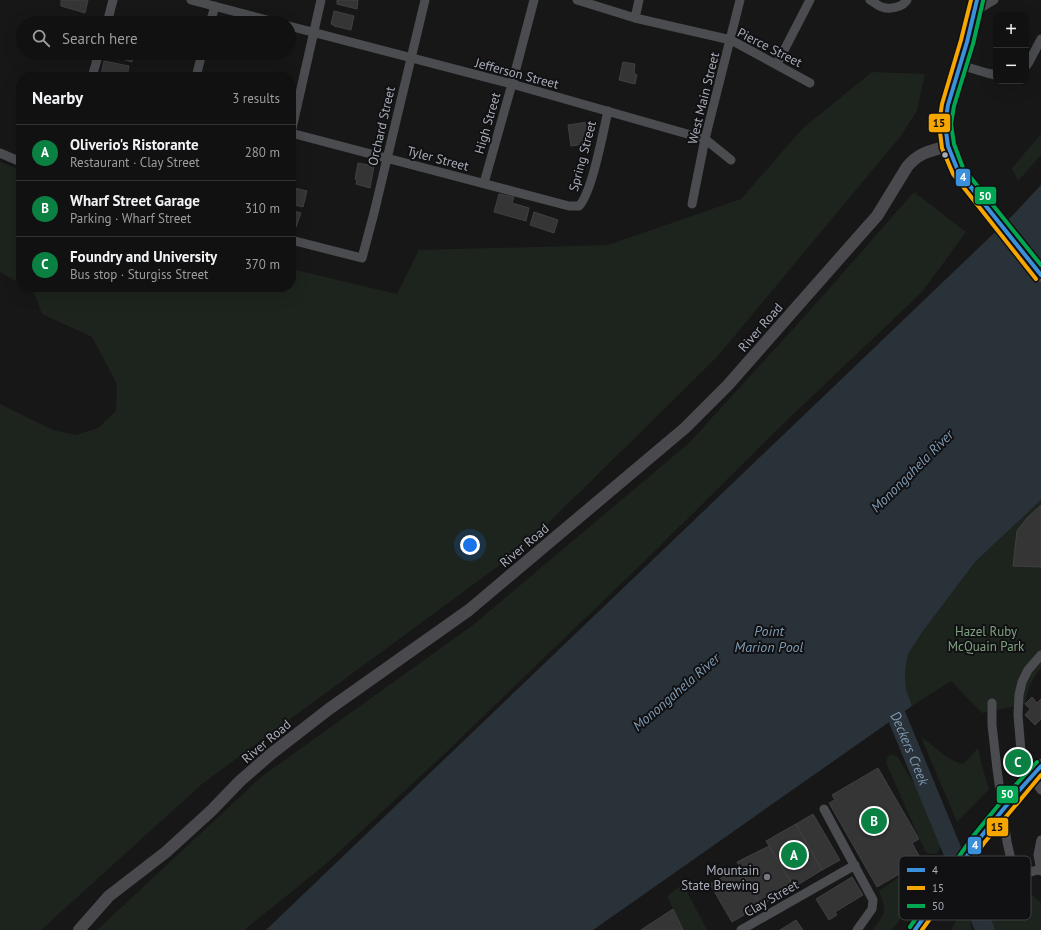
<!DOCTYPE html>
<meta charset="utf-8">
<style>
body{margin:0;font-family:"PT Sans",sans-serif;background:#1e1f1f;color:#f1f3f6}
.controls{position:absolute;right:12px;top:12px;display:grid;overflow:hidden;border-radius:8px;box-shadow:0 4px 16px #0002}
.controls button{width:36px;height:36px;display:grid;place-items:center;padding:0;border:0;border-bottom:1px solid #303131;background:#111;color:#f1f3f6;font:20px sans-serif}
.you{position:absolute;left:470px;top:545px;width:14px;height:14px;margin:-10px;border:3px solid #fff;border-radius:50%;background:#1a73e8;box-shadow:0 0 0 6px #1a73e833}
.badge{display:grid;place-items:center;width:26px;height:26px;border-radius:50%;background:#0b8043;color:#fff;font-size:13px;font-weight:700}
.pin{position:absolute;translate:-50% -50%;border:2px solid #fff;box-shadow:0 1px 4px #0006}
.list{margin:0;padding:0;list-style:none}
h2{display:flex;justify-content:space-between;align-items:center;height:52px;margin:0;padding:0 16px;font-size:17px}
h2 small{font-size:13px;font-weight:400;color:#9c9d9f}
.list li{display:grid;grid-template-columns:26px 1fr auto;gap:12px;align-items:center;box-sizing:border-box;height:56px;padding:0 16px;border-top:1px solid #303131}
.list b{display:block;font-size:15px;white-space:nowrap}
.list p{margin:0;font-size:13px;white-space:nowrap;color:#9c9d9f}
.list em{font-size:13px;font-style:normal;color:#9c9d9f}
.icon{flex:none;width:22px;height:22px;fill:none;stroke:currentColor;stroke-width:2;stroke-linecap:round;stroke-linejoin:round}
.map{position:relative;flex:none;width:1041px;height:930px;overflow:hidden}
.search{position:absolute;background:#111;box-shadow:0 4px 16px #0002;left:16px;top:16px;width:280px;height:44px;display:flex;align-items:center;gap:10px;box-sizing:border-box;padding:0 14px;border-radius:22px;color:#9c9d9f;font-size:15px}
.panel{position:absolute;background:#111;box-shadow:0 4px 16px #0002;left:16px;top:72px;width:280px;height:220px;border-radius:16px}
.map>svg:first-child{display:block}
</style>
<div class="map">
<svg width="1041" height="930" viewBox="0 0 1041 930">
<rect width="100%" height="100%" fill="#171717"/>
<path fill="#1d241e" d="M872 72 925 74 917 111 900 137 717 357 523 548 202 784 41 930H0V404L53 430 76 435 98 428 116 411 117 384 92 337 42 314 33 290 27 287H291V269L397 294 419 250 608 245 741 199 803 128Z
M1041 134V155L1018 181 1012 168Z
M0 162 21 170V284L0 272Z
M914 192 966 232 922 292 783 424 655 551 440 758 326 864 244 930H97L261 777 473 625 689 443 812 308Z
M1041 500V668C1031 680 1028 688 1025 704L982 713 951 681 912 706 906 689 905 672 908 654 923 631 975 562Z
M921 737C935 746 945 759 962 764 971 758 971 755 978 748L982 766 989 789 957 822Z
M891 754 897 756 923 798 938 831 942 843 940 848 937 853 931 854 926 853 886 763 887 758Z
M993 858 994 868 1030 893 1041 903V930H994L977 889C975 873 983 868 993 858Z
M922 861 931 876 892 930H872C886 913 887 912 879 891Z
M683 884 707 930H683L667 896Z
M966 902 972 930H951Z"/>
<path fill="#2a3239" d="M1041 185V500L975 562 923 631 908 654 905 672 906 689 912 706 593 930H266L1014 214Z"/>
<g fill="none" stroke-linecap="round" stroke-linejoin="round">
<path stroke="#2a3239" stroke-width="19" id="s1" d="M880 697 897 717 985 930"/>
</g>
<path fill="#353536" stroke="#3f4043" d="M61 0H88L85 13 61 6Z
M337 0H358L357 9 337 4Z
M334 11 354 16 351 30 334 26V25L331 24Z
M117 53H134L132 62 116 57Z
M104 61 129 66 127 77H110L101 75Z
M623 62 635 64 634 73 637 75 635 84 619 80Z
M588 122 592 143 571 146 568 125Z
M358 163 374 166 370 188 356 184 357 180 355 179Z
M291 187 307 191 303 207 291 204Z
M499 194 514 197 512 203 529 208 526 221 494 212Z
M291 210 301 213 296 227 291 226Z
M534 212 558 220 554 233 530 225Z
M1041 505V567L1013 566 1017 531 1027 518Z
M1032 697 1037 703 1041 699V719L1035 725 1025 715 1030 709 1025 704Z
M878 768 919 839 912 843 922 861 877 887 829 803 835 800 832 795Z
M813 814 840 860 822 870 796 824Z
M796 824 822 870 794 887 766 841Z
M769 846 794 887 761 905 737 862Z
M740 868 761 905 732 922 710 884Z
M852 877 863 895 835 912 837 915 829 920 816 899Z
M673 909 683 930H641Z
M796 920 803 930H780Z"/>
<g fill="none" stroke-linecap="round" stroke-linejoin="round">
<path stroke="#4b4c50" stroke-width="9" d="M191 0 278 23
M577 0 635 18 731 40 810 83
M870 0C874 2 878 6 882 7 890 10 903 7 907 0
M974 12 994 0
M635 18 639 0
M107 23 113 0
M210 23 215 6
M289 26 512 84 705 139 731 160
M777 64 810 0
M960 65 987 73 996 75
M1026 66 1029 62 1041 39
M92 77 99 53
M196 77 202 53
M291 133 569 206H579C592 193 603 132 608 111
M291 133 321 0
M0 153 21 162
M484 183 512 84 534 0
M692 204 705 139 740 0
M291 240 362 258 374 213 425 0
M1041 655 1028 670 1022 682 1019 695 1018 715 1022 763 1041 790
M992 703V725L997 769 1007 842 1012 864 1021 875 1040 869
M824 809 873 900 872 909 857 930
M1041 840 1038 855 1041 871
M741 930 855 865"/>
<path stroke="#4a4a4e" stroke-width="12" d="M79 930 109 896 166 852 211 811 240 781 271 754 329 709 469 610 685 428 728 385 808 294 868 226 877 216 907 167C919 152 931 151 948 146"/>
<path stroke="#4d4f52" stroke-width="14" d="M977 0 967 42 948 105 945 124 948 146 958 171 1041 275
M1015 795 1041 766
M915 930 923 919"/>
<path stroke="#4d4f52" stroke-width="14" d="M923 919 979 839 1015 795"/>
<g stroke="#111113" stroke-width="7">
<path id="bus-1" d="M977 0 967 42 948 105 945 124 948 146 958 171 1041 275
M915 930 979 839 1015 795 1041 766"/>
</g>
<g stroke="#111113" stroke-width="7">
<path id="bus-2" d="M971 0 961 40 942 104 939 124 942 148 953 174 1036 279
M922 930 984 843 1041 775"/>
</g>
<g stroke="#111113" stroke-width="7">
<path id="bus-3" d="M983 1 973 44 954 106 951 124 954 144 963 168 1041 265
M910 927 974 835 1010 791 1037 762"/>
</g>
<use href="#bus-1" stroke="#3a90db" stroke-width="4"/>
<use href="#bus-2" stroke="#f7a600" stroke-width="4"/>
<use href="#bus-3" stroke="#00a651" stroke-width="4"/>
</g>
<circle fill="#a8adb8" stroke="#111113" stroke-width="1.5" cx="945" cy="155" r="3.5"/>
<circle fill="#757880" stroke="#111113" stroke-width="1.5" cx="767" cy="877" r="4"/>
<g text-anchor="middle" stroke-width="4" stroke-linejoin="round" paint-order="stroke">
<g font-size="13" fill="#a8adb8" stroke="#111113">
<text transform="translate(770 47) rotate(27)" y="5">Pierce Street</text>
<text transform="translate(517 73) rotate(15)" y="5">Jefferson Street</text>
<text transform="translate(703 98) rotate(-76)" y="5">West Main Street</text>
<text transform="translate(487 123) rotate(-74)" y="5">High Street</text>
<text transform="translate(381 126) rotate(-77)" y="5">Orchard Street</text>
<text transform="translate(582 156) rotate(-75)" y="5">Spring Street</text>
<text transform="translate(438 158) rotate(15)" y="5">Tyler Street</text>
<text transform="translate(760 327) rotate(-49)" y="5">River Road</text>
<text transform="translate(524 545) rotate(-40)" y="5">River Road</text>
<text transform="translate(266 741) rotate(-40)" y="5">River Road</text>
<text transform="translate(771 898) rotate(-30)" y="5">Clay Street</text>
</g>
<g font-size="13" fill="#7fa381" stroke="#111113">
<text x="986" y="636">Hazel Ruby<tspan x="986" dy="15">McQuain Park</tspan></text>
</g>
<g font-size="13" fill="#a8adb8" stroke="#111113" text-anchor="end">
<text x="759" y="875">Mountain<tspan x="759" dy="15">State Brewing</tspan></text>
</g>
<g font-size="14" font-style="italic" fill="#7f9bb3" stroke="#111113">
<text transform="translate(912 471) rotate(-45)" y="5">Monongahela River</text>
<text x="769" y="636">Point<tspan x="769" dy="16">Marion Pool</tspan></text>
<text transform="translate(676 692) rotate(-41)" y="5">Monongahela River</text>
<text dy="5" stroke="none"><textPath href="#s1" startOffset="60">Deckers Creek</textPath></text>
</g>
</g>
<rect x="899" y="856" width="132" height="64" rx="6" fill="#111113" stroke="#3e4045" stroke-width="1"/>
<rect x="907" y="868" width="18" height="4" fill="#3a90db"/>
<rect x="907" y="886" width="18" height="4" fill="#f7a600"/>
<rect x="907" y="904" width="18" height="4" fill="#00a651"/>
<g font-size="11" fill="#a8adb8">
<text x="932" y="874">4</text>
<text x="932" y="892">15</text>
<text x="932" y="910">50</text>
</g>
<g stroke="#111113" stroke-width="1.5">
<rect x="928" y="113" width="23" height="20" rx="4" fill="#f7a600"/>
<rect x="955" y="168" width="16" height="19" rx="4" fill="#3a90db"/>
<rect x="974" y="186" width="23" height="19" rx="4" fill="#00a651"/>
<rect x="996" y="785" width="23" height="19" rx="4" fill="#00a651"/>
<rect x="986" y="817" width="23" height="20" rx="4" fill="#f7a600"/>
<rect x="967" y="836" width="15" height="19" rx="4" fill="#3a90db"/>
</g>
<g font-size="11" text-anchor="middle" font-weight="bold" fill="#fff">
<text x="963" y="181">4</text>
<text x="985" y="200">50</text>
<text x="1007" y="798">50</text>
<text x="975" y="849">4</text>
</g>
<g font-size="11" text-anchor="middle" font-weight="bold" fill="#111">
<text x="939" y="127">15</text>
<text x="997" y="831">15</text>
</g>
</svg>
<div class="controls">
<button>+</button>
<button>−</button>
</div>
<div class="you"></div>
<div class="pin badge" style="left:794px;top:855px">A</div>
<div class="pin badge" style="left:874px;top:821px">B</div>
<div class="pin badge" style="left:1018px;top:762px">C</div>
<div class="search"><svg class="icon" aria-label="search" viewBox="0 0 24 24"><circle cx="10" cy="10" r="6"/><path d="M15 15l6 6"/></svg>Search here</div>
<section class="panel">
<h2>Nearby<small>3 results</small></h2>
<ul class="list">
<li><span class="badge">A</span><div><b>Oliverio's Ristorante</b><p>Restaurant · Clay Street</p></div><em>280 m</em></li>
<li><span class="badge">B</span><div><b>Wharf Street Garage</b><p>Parking · Wharf Street</p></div><em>310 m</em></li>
<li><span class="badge">C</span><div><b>Foundry and University</b><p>Bus stop · Sturgiss Street</p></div><em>370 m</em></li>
</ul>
</section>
</div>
